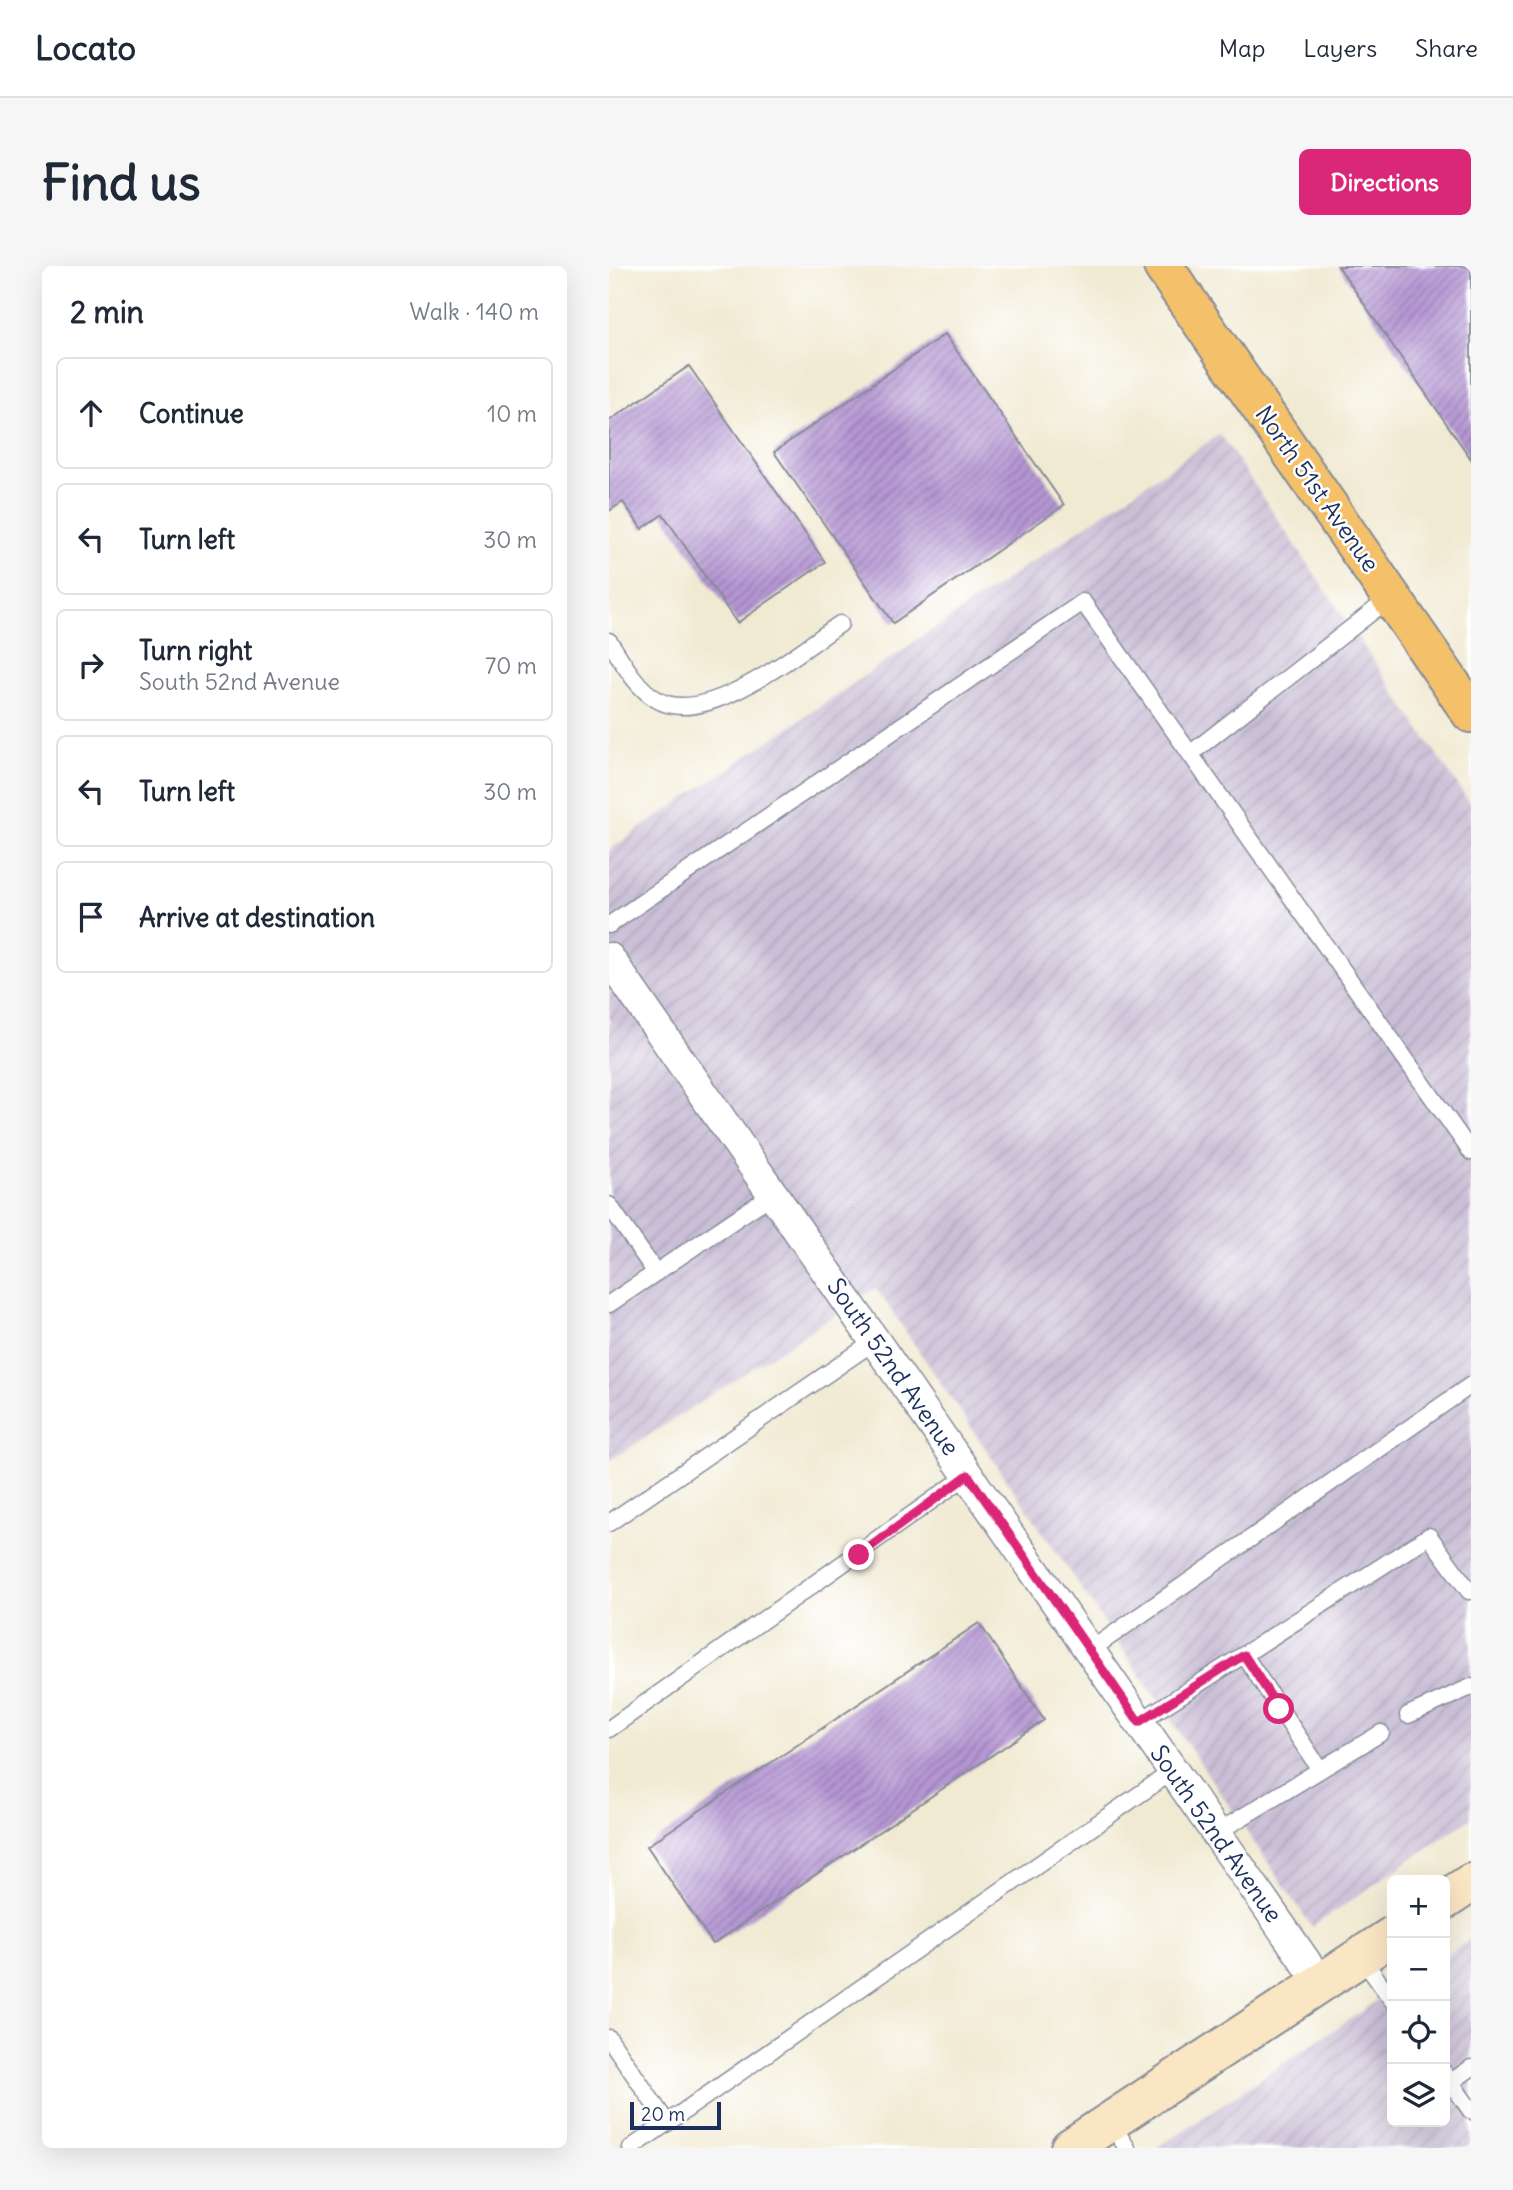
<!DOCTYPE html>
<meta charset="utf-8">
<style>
body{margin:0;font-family:Delius,sans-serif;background:#f6f6f7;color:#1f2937}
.controls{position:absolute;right:21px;bottom:21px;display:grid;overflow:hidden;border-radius:10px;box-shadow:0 7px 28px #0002}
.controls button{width:63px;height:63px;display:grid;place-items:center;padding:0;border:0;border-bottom:2px solid #e0e1e3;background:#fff;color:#1f2937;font:35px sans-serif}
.scale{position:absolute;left:21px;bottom:18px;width:91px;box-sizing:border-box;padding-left:7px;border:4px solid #1b2f5e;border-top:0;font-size:19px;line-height:24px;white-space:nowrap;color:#1b2f5e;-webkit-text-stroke:5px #fff;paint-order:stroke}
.stop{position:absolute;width:21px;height:21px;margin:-16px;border:5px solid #db2777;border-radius:50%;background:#fff}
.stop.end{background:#db2777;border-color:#fff;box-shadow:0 2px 7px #0008}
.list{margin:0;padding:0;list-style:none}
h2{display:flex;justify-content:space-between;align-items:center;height:91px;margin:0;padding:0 28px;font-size:30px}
h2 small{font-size:23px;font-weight:400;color:#747a83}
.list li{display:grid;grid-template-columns:46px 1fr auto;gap:21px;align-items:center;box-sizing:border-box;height:112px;margin:0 14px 14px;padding:0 14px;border:2px solid #e0e1e3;border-radius:10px}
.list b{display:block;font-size:26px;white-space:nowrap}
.list p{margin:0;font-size:23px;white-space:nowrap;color:#747a83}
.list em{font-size:23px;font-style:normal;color:#747a83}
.icon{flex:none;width:38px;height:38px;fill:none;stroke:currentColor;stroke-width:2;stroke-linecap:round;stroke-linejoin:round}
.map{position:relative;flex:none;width:862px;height:1882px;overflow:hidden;border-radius:10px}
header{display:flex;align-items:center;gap:42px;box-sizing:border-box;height:98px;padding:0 35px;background:#fff;border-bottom:2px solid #e0e1e3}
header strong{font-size:33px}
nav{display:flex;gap:38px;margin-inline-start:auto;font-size:24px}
.intro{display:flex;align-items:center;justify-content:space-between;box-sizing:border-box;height:168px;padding:0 42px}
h1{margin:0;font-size:49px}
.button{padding:18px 32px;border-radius:10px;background:#db2777;color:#fff;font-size:24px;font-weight:700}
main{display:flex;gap:42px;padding:0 42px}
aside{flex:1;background:#fff;border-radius:10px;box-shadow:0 7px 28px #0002}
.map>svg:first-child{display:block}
</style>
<header>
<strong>Locato</strong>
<nav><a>Map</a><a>Layers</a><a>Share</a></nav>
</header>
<div class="intro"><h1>Find us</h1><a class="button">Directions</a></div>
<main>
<aside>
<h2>2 min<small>Walk · 140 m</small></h2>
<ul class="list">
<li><svg class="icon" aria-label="ahead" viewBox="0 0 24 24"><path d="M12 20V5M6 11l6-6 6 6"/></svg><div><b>Continue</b></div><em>10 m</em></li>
<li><svg class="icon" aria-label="left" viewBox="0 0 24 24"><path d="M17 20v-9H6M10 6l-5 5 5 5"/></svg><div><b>Turn left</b></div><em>30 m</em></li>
<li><svg class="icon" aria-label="right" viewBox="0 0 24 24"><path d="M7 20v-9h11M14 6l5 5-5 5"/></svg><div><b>Turn right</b><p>South 52nd Avenue</p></div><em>70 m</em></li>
<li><svg class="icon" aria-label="left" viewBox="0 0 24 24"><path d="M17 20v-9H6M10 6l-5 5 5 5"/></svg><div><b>Turn left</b></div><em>30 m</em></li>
<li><svg class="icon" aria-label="arrive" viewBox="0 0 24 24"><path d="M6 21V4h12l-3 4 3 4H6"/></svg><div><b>Arrive at destination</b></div></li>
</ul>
</aside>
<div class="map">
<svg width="862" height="1882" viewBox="0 0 862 1882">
<defs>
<pattern id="industrial-furrows" width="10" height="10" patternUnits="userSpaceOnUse" patternTransform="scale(1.75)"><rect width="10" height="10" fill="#cabfd6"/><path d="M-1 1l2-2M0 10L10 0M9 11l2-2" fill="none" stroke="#ada4ba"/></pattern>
<pattern id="building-hatch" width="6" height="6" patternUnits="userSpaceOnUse" patternTransform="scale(1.75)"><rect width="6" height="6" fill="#b596d3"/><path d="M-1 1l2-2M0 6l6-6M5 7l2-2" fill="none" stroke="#927bae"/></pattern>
</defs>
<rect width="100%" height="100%" fill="#fff"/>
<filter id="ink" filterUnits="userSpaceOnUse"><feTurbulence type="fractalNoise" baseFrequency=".0143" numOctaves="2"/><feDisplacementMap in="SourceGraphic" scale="14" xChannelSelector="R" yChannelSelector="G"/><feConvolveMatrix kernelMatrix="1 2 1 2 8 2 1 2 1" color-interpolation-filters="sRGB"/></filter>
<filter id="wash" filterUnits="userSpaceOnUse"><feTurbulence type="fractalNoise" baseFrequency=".00686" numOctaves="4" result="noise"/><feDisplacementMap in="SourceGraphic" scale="28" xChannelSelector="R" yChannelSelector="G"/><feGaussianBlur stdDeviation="1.57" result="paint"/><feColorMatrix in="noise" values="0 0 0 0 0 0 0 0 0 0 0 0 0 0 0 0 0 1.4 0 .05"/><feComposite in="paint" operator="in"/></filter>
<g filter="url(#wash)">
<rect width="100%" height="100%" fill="#f1ead3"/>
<path fill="url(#industrial-furrows)" d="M611 168 862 539V1552L703 1661 267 1022 0 1195V584Z
M862 1673V1882H548L783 1725V1856H836V1690Z"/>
<g id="blocks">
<path fill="url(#building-hatch)" d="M729 0H862V193Z
M336 68 455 239 284 357 165 186Z
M80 100 216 296 128 357 54 248 33 263 14 236 0 245V155Z
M370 1357 435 1454 104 1678 38 1580Z"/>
</g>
</g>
<g filter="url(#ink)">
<use href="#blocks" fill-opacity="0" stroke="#868c98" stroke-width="2"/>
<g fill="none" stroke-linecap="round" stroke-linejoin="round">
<g stroke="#868c98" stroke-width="19">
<path id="service" d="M0 375C13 394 26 421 47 433 96 464 190 385 231 358
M581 488 782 331
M0 659 474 336 862 886
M0 939 47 1007
M0 1038 164 928
M0 1257 266 1075
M480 1385 862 1119
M635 1389 710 1502
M799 1449 862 1421
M530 1456 820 1270 860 1325
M0 1463 359 1209
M607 1567 772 1467
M752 1691 783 1734
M0 1772 58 1857
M836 1808 862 1845
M842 1816 862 1802
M501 1856 518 1882
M22 1882 564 1505"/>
</g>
<g stroke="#868c98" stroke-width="33">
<path id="minor" d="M0 692 712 1718"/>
</g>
<g stroke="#868c98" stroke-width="42">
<path id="secondary" d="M836 1634 862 1617
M461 1882 783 1670"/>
</g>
<g stroke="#868c98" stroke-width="42">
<path id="primary" d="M554 0 862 447"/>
</g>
<use href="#service" stroke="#fff" stroke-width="16"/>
<use href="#minor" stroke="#fff" stroke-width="30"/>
<use href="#secondary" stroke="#fbe6c3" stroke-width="38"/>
<use href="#primary" stroke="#f4c16a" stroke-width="38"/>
</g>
</g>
<g fill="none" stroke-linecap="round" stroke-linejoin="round" filter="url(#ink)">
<path stroke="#db2777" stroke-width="9" d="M250 1289 359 1209 530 1456 635 1389 670 1443"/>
</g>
<g text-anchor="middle" stroke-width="5" stroke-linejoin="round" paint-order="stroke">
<g font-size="24" fill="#1b2f5e" stroke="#fff">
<text transform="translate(708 223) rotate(55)" y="8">North 51st Avenue</text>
<text transform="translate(284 1101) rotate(55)" y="8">South 52nd Avenue</text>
<text transform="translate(607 1568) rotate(55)" y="8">South 52nd Avenue</text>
</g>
</g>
</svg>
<div class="controls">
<button>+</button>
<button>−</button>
<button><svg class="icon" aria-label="locate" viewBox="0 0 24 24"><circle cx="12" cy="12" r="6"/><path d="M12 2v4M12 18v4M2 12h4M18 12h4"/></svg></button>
<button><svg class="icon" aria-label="layers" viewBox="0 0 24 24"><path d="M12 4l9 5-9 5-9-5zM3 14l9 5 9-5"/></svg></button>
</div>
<div class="scale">20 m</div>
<div class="stop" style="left:670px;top:1443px"></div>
<div class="stop end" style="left:250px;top:1289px"></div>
</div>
</main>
